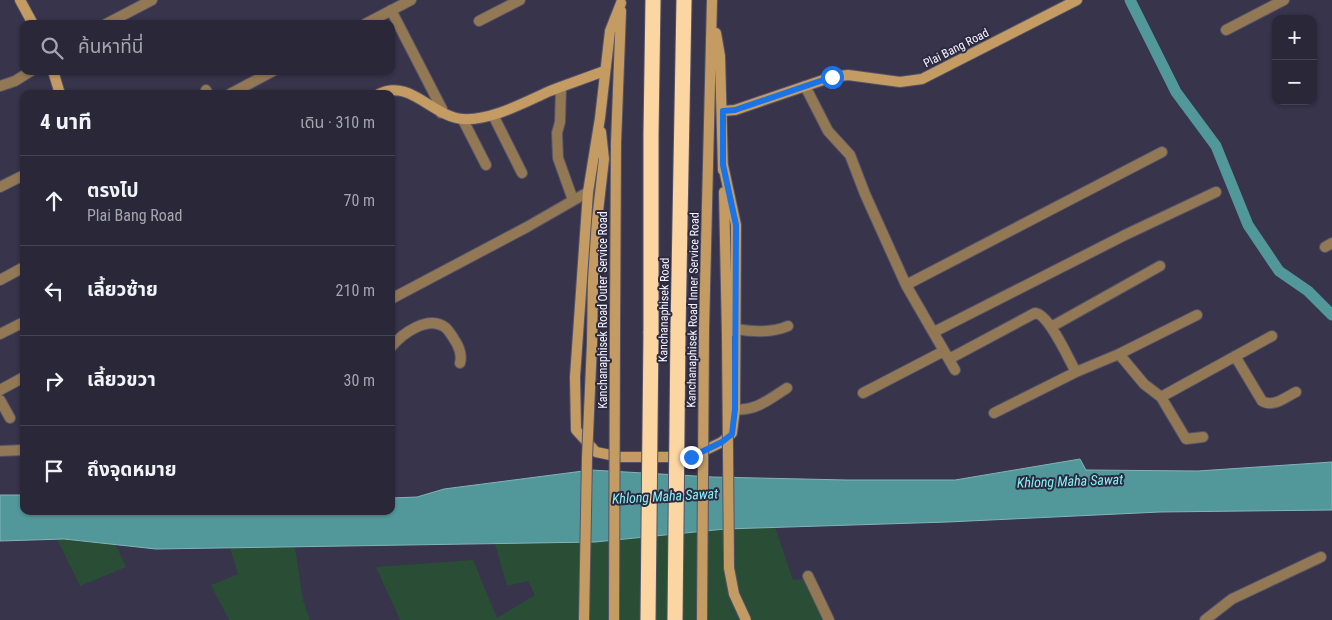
<!DOCTYPE html>
<html lang="th">
<meta charset="utf-8">
<style>
body{margin:0;font-family:"Roboto Condensed","Noto Sans Thai",sans-serif;background:#312f40;color:#f1f3f6}
.controls{position:absolute;right:15px;top:15px;display:grid;overflow:hidden;border-radius:10px;box-shadow:0 1px 4px #0004}
.controls button{width:45px;height:45px;display:grid;place-items:center;padding:0;border:0;border-bottom:1px solid #454453;background:#292738;color:#f1f3f6;font:25px sans-serif}
.stop{position:absolute;width:15px;height:15px;margin:-11px;border:4px solid #1a73e8;border-radius:50%;background:#fff}
.stop.end{background:#1a73e8;border-color:#fff;box-shadow:0 1px 5px #0008}
.list{margin:0;padding:0;list-style:none}
h2{display:flex;justify-content:space-between;align-items:center;height:65px;margin:0;padding:0 20px;font-size:21px}
h2 small{font-size:16px;font-weight:400;color:#a5a5ae}
.list li{display:grid;grid-template-columns:32px 1fr auto;gap:15px;align-items:center;box-sizing:border-box;height:90px;padding:0 20px;border-top:1px solid #454453}
.list b{display:block;font-size:19px;white-space:nowrap}
.list p{margin:0;font-size:16px;white-space:nowrap;color:#a5a5ae}
.list em{font-size:16px;font-style:normal;color:#a5a5ae}
.icon{flex:none;width:28px;height:28px;fill:none;stroke:currentColor;stroke-width:2;stroke-linecap:round;stroke-linejoin:round}
.map{position:relative;flex:none;width:1332px;height:620px;overflow:hidden}
.search{position:absolute;background:#292738;box-shadow:0 1px 4px #0004;left:20px;top:20px;width:375px;height:55px;display:flex;align-items:center;gap:12px;box-sizing:border-box;padding:0 18px;border-radius:10px;color:#a5a5ae;font-size:19px}
.panel{position:absolute;background:#292738;box-shadow:0 1px 4px #0004;left:20px;top:90px;width:375px;height:425px;border-radius:10px}
.map>svg:first-child{display:block}
</style>
<div class="map">
<svg width="1332" height="620" viewBox="0 0 1332 620">
<rect width="100%" height="100%" fill="#37344b"/>
<path fill="#294e35" d="M775 527 793 580 803 579 823 620H400L376 567 473 560 497 618 535 595 528 581 507 586 495 544 595 542 725 529Z
M57 539 116 545 126 567 80 586Z
M295 547 303 600 310 620H229L211 585 238 574 230 548Z"/>
<path fill="#52989b" stroke="#83b3b9" d="M1080 459 1086 470 1198 471 1332 462V510L1160 512 948 522 725 529 595 542 156 549 64 539 0 541V495H24V511H391V498L417 497 444 489 591 470 713 477 847 480H955Z"/>
<g fill="none" stroke-linecap="round" stroke-linejoin="round">
<path stroke="#52989b" stroke-width="11" d="M1130 0 1176 92 1216 146 1248 225 1279 271 1308 291 1332 315"/>
<g stroke="#555368" stroke-width="12">
<path id="street" d="M391 10 442 109 441 113
M479 21 520 0
M106 24 152 0
M365 24 411 0
M1226 30 1284 0
M0 86 15 81 31 71
M805 86 828 131 850 155 865 194 906 285 955 370
M561 87 560 122 557 133 558 158 573 200
M206 90 208 94
M230 94 273 71
M493 115 522 173
M463 120 486 165
M0 187 24 175
M1325 247 1332 243
M0 280 24 267
M906 285 1162 152
M391 299 527 227 588 192
M1051 327 1160 266
M736 329C753 332 772 333 788 326
M934 332 1125 235 1216 192
M0 334 24 322
M391 347C402 334 428 314 446 328 450 332 454 339 457 344 460 350 462 356 460 363
M1119 354 1144 384 1161 397 1186 439 1203 437
M1235 356 1262 401C1273 408 1286 397 1296 392
M949 359 1035 313C1049 314 1068 358 1076 372
M0 390 24 377
M863 393 944 351
M1161 397 1272 336
M0 400 10 418
M735 409C755 412 771 398 787 388
M994 413 1076 372 1119 354 1197 315
M0 451 24 450
M808 576 829 620
M1205 620 1232 599 1321 557"/>
</g>
<g stroke="#555368" stroke-width="12">
<path id="secondary" d="M20 0 33 24
M621 3 610 31 600 118 588 192 575 377 576 430 596 452 620 457H691L722 442 732 433 735 409 736 225 723 165
M716 33 720 56 723 170
M53 71 60 94
M379 94C409 78 433 117 463 119 491 121 525 102 550 91 568 84 586 78 604 71
M723 111 735 110 832 77 848 75 900 82 922 79 1077 0
M724 192 727 336
M704 330 712 0
M615 332 616 143 621 11
M592 343 593 281 597 220 604 159 601 132"/>
</g>
<g stroke="#555368" stroke-width="17">
<path id="highway" d="M678 332 684 0
M651 333V134L653 0"/>
</g>
<use href="#street" stroke="#927855" stroke-width="10"/>
<use href="#secondary" stroke="#c49c63" stroke-width="10"/>
<use href="#highway" stroke="#fbd6a3" stroke-width="15"/>
<g stroke="#555368" stroke-width="12" stroke-linecap="butt">
<path id="secondary-bridge" d="M727 336 729 568 734 594 746 620
M584 620 587 458 592 343
M614 620 615 332
M702 620 704 330"/>
</g>
<g stroke="#555368" stroke-width="17" stroke-linecap="butt">
<path id="highway-bridge" d="M648 620 651 333
M675 620 678 332"/>
</g>
<use href="#secondary-bridge" stroke="#c49c63" stroke-width="10"/>
<use href="#highway-bridge" stroke="#fbd6a3" stroke-width="15"/>
</g>
<g fill="none" stroke-linecap="round" stroke-linejoin="round">
<path stroke="#1a73e8" stroke-width="6" d="M691 457 722 442 732 434 735 409 736 225 723 165V111L735 110 832 77"/>
</g>
<g text-anchor="middle" stroke-width="4" stroke-linejoin="round" paint-order="stroke">
<g font-size="12" fill="#f4f3ff" stroke="#2d2a40">
<text transform="translate(956 48) rotate(-27)" y="4">Plai Bang Road</text>
<text transform="translate(603 310) rotate(-90)" y="4">Kanchanaphisek Road Outer Service Road</text>
<text transform="translate(664 310) rotate(-89)" y="4">Kanchanaphisek Road</text>
<text transform="translate(693 310) rotate(-89)" y="4">Kanchanaphisek Road Inner Service Road</text>
</g>
<g font-size="14" font-style="italic" fill="#85f1f6" stroke="#2d2a40">
<text transform="translate(1070 481) rotate(-2)" y="5">Khlong Maha Sawat</text>
<text transform="translate(665 496) rotate(-3)" y="5">Khlong Maha Sawat</text>
</g>
</g>
</svg>
<div class="controls">
<button>+</button>
<button>−</button>
</div>
<div class="stop" style="left:832px;top:77px"></div>
<div class="stop end" style="left:691px;top:457px"></div>
<div class="search"><svg class="icon" aria-label="search" viewBox="0 0 24 24"><circle cx="10" cy="10" r="6"/><path d="M15 15l6 6"/></svg>ค้นหาที่นี่</div>
<section class="panel">
<h2>4 นาที<small>เดิน · 310 m</small></h2>
<ul class="list">
<li><svg class="icon" aria-label="ahead" viewBox="0 0 24 24"><path d="M12 20V5M6 11l6-6 6 6"/></svg><div><b>ตรงไป</b><p>Plai Bang Road</p></div><em>70 m</em></li>
<li><svg class="icon" aria-label="left" viewBox="0 0 24 24"><path d="M17 20v-9H6M10 6l-5 5 5 5"/></svg><div><b>เลี้ยวซ้าย</b></div><em>210 m</em></li>
<li><svg class="icon" aria-label="right" viewBox="0 0 24 24"><path d="M7 20v-9h11M14 6l5 5-5 5"/></svg><div><b>เลี้ยวขวา</b></div><em>30 m</em></li>
<li><svg class="icon" aria-label="arrive" viewBox="0 0 24 24"><path d="M6 21V4h12l-3 4 3 4H6"/></svg><div><b>ถึงจุดหมาย</b></div></li>
</ul>
</section>
</div>
